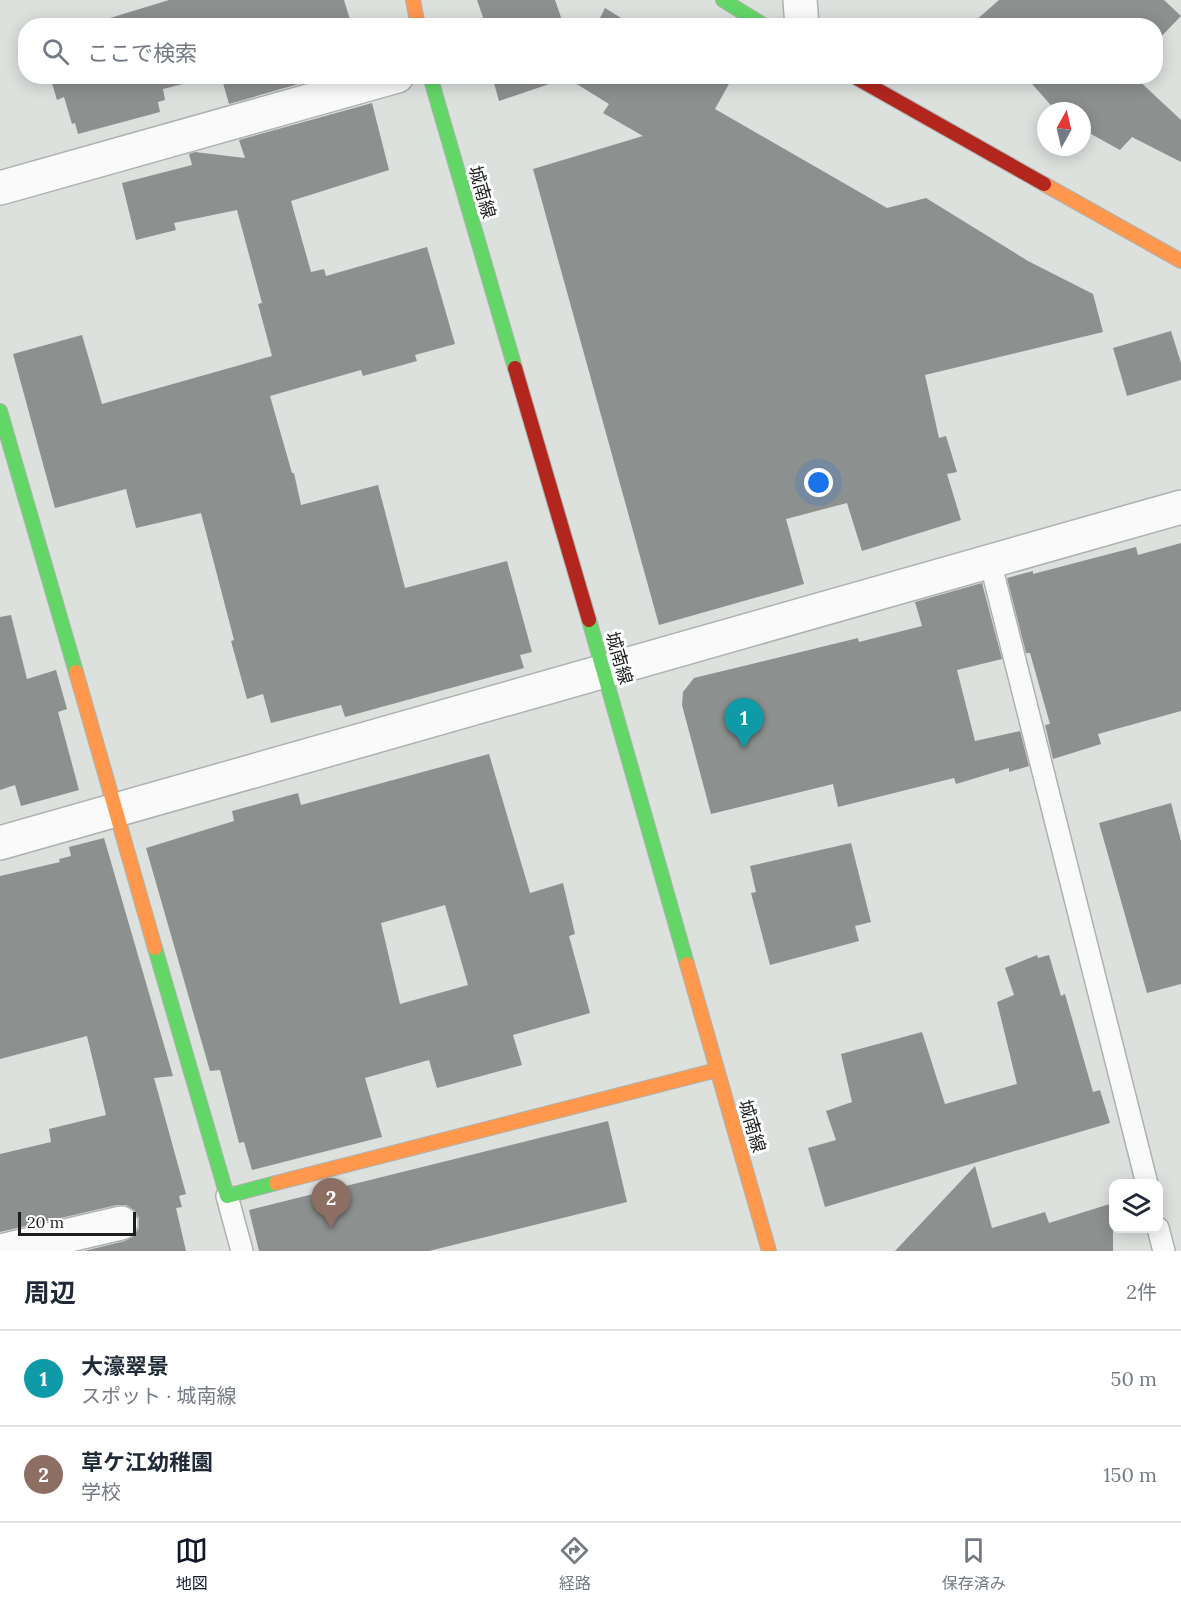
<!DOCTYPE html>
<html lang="ja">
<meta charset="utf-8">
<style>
body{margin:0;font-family:Lora,"Noto Sans JP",serif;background:#f6f6f7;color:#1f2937}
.controls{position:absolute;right:18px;bottom:18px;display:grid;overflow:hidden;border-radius:12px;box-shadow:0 3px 15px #0003}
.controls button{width:54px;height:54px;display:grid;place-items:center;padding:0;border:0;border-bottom:2px solid #e0e1e3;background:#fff;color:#1f2937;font:30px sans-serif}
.compass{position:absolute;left:1037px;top:102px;width:54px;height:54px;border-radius:50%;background:#fff;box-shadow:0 3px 15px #0003;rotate:8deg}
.scale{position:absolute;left:18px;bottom:15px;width:118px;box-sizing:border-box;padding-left:6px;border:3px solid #1b1e1c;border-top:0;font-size:16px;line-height:21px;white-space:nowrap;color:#1b1e1c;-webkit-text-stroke:4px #fff;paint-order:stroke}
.you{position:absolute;left:819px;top:483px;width:21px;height:21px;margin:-15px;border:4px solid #fff;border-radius:50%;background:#1a73e8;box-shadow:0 0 0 9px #1a73e833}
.badge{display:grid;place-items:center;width:39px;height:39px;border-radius:50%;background:#111827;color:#fff;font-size:20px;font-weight:700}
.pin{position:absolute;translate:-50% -50px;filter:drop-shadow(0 2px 3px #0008)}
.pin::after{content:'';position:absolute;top:32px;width:21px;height:18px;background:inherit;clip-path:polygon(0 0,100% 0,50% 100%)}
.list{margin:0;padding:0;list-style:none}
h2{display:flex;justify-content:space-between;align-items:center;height:78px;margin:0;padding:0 24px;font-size:26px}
h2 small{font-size:20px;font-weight:400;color:#747a83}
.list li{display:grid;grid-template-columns:39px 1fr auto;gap:18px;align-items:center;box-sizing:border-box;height:96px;padding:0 24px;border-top:2px solid #e0e1e3}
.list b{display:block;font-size:22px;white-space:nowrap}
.list p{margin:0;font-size:20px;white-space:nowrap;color:#747a83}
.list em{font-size:20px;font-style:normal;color:#747a83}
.icon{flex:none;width:33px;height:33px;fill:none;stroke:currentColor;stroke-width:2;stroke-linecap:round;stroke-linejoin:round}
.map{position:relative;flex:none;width:1181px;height:1251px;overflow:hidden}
.search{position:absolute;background:#fff;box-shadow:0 3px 15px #0003;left:18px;right:18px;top:18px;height:66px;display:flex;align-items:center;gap:15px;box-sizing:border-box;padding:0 21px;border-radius:24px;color:#747a83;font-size:22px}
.sheet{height:270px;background:#fff}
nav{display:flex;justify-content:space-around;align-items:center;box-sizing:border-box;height:84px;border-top:2px solid #e0e1e3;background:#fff;font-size:16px;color:#747a83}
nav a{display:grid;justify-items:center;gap:3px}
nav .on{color:#111827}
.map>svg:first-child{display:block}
</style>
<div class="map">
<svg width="1181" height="1251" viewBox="0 0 1181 1251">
<rect width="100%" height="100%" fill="#dce1de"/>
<path fill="#8c908e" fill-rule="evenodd" d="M169 0H344L352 26H84Z
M477 0H555L564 26H486Z
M999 0H1164L1181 16 1155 43V26H977L974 22Z
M605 8 634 26H596Z
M50 76H215L163 89 165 100 158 102 160 112 78 134 75 123 72 124 64 97 57 100Z
M221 76H326L229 104Z
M492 76H721L730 82 715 109 887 208 926 198 1028 261 1093 294 1103 332 925 375 939 438 946 436 957 472 947 474 961 520 862 551 847 503 786 519 804 584 659 625 533 169 643 136 603 113 609 104 567 78 499 101Z
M1025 76H1134L1181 120V162L1132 137 1120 150 1082 129V111H1056Z
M372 103 389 170 291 201 311 272 324 269 326 276 427 247 455 344 415 355 417 361 363 376 361 370 270 396 292 473H294L301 505 378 485 405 588 507 561 532 652 520 655 524 668 345 717 341 705 271 723 263 694 247 699 231 641 234 640 201 513 136 528 126 489 55 508 13 354 82 335 102 404 272 356 258 304 262 303 237 210 174 223 176 230 136 240 122 183 192 165 189 154 195 152 245 158 239 140Z
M1171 331 1181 363V380L1127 396 1113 348Z
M1181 543V711L1098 734 1101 744 1053 759 1045 725 1050 724 1030 653H1026L1007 578 1033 571V574L1136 547 1138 555Z
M982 583 1002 659 957 670 975 741 1020 731 1029 766 1009 772V768L956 784 954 778 838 807 833 784 711 814 682 705 683 692 694 678 858 638 859 642 922 626 915 602Z
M11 615 27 679 56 670 67 709 58 712 79 790 21 806 15 785 0 790V617Z
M489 754 530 893 563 883 575 934 569 936 590 1013 513 1035 522 1065 437 1088 429 1060 365 1078 382 1137 252 1170 244 1142 239 1143 220 1070 210 1071 146 848 234 821 232 811 298 793 301 805ZM445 905 468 985 400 1004 381 923Z
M1171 803 1181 841V984L1147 993 1099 823Z
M104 838 173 1076 154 1078 186 1194 179 1196 182 1207 176 1208 186 1251H84L125 1241 134 1236 139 1228V1218L134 1210 126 1205H117L0 1232V1154L51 1142 49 1129 106 1115 87 1036 0 1059V876L60 862 59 859 71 856 69 847Z
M851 843 871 922 855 926 859 941 770 965 751 893 756 892 750 866Z
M1037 955 1038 958 1049 955 1061 996 1065 994 1093 1092 1100 1090 1110 1123 825 1207 808 1148 836 1140 826 1111 852 1102 841 1054 922 1032 945 1104 1017 1084 997 1002 1014 995 1005 968Z
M608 1121 627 1202 429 1251H259L249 1210Z
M975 1166 992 1228 1045 1212 1049 1223 1113 1203V1251H895Z"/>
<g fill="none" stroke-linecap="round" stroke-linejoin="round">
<g stroke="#aeb2af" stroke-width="24">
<path id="lane" d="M990 561 1147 1184
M227 1196 242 1251
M1158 1228 1164 1251"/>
</g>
<g stroke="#aeb2af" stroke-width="36">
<path id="street" d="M800 0 802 26
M0 188 397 76
M0 843 1181 507
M1 1251 121 1223"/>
</g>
<g stroke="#aeb2af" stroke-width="16">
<path id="fast" d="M723 0 765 26
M430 76 515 368
M0 411 76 672
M589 620 687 964
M155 948 227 1196 276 1183"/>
</g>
<g stroke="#aeb2af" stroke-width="16">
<path id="slow" d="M413 0 418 26
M1044 184 1181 261
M76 672 155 948
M687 964 769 1251
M276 1183 717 1070"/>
</g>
<g stroke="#aeb2af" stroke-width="16">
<path id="jam" d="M853 76 1044 184
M515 368 589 620"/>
</g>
<use href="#lane" stroke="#fafafa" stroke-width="21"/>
<use href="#street" stroke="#fafafa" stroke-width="33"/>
<use href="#fast" stroke="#63d668" stroke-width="14"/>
<use href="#slow" stroke="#ff974d" stroke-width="14"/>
<use href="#jam" stroke="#b3261e" stroke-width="14"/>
</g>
<g text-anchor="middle" stroke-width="6" stroke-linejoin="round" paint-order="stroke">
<g font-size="18" fill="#1b1e1c" stroke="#fff">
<text transform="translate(482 192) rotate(74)" y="6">城南線</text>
<text transform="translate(619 658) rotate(74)" y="6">城南線</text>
<text transform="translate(752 1126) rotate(74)" y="6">城南線</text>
</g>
</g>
</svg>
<div class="controls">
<button><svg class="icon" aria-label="layers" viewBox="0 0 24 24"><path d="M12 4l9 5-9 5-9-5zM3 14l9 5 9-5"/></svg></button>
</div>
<svg class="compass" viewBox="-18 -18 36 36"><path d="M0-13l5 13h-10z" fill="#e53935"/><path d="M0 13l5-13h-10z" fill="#747a83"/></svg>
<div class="scale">20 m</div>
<div class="you"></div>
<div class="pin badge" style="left:744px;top:748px;background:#0f9aa8">1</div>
<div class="pin badge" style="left:331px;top:1228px;background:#8d6e63">2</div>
<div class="search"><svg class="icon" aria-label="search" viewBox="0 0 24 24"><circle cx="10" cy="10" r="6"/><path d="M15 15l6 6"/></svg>ここで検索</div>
</div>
<section class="sheet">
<h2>周辺<small>2件</small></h2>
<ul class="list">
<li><span class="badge" style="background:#0f9aa8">1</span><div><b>大濠翠景</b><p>スポット · 城南線</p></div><em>50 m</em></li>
<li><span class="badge" style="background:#8d6e63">2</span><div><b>草ケ江幼稚園</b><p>学校</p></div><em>150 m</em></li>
</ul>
</section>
<nav>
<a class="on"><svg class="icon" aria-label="map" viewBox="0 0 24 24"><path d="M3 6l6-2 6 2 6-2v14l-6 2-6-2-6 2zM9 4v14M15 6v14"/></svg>地図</a>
<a><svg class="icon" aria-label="directions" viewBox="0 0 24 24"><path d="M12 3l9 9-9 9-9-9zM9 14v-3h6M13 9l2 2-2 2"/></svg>経路</a>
<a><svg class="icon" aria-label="saved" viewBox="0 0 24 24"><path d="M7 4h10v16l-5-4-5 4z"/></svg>保存済み</a>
</nav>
